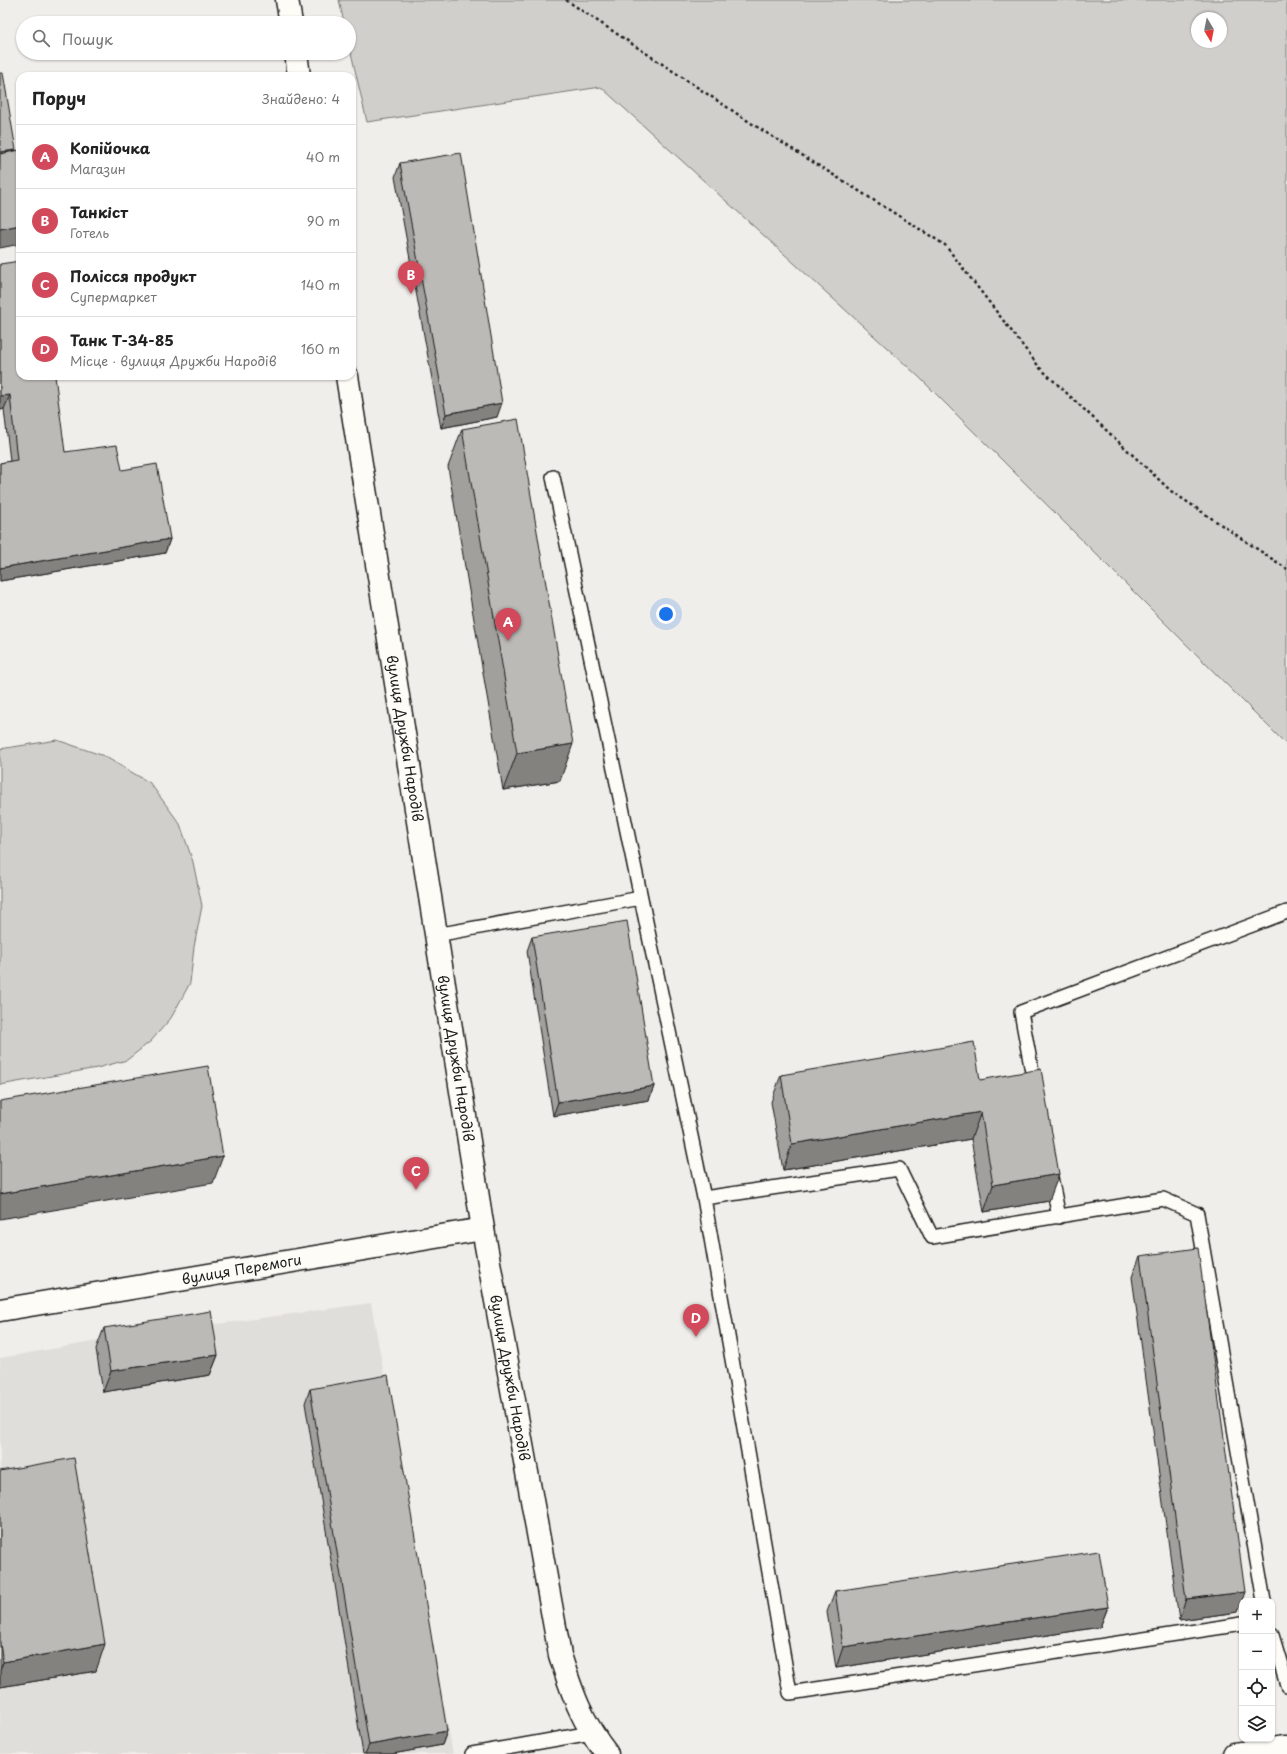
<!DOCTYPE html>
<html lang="uk">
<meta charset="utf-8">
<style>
body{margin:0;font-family:"Playpen Sans",sans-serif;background:#f2f2f2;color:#222}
.controls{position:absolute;right:12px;bottom:12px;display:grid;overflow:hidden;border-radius:8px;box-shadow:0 1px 3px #0004}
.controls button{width:36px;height:36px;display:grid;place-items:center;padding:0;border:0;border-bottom:1px solid #e0e0e0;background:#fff;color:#222;font:20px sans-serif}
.compass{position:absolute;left:1191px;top:12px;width:36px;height:36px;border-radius:50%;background:#fff;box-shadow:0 1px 3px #0004;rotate:170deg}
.you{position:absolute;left:666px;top:614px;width:14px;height:14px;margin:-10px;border:3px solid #fff;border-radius:50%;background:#1a73e8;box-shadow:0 0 0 6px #1a73e833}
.badge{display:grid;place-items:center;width:26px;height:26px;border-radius:50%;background:#d1495b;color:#fff;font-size:13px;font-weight:700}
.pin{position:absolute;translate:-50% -33px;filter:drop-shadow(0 1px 2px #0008)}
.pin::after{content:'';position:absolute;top:21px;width:14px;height:12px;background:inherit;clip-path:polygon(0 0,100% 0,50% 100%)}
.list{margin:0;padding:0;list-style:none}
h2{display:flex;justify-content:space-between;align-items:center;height:52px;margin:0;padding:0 16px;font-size:17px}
h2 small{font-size:13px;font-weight:400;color:#767676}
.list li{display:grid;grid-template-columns:26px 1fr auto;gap:12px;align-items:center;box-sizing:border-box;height:64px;padding:0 16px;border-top:1px solid #e0e0e0}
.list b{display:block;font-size:15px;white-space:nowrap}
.list p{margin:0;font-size:13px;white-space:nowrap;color:#767676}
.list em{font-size:13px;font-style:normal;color:#767676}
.icon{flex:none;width:22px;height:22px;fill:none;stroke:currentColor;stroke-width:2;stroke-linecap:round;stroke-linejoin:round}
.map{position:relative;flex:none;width:1287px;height:1754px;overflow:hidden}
.search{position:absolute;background:#fff;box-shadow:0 1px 3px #0004;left:16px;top:16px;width:340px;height:44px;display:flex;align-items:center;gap:10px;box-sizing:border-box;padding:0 14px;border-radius:22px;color:#767676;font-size:15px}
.panel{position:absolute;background:#fff;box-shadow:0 1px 3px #0004;left:16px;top:72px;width:340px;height:308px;border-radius:12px}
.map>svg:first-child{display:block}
</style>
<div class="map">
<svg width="1287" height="1754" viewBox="0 0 1287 1754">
<rect width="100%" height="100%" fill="#f0eeea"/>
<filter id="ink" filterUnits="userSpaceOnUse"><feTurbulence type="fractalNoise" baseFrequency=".025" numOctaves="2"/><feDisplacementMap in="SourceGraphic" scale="8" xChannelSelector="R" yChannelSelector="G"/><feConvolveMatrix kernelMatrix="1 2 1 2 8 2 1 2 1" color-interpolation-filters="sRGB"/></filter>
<g filter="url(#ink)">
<path fill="#e0deda" d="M371 1303 453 1754H0V1358L109 1339Z"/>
<path fill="#d0cfcc" stroke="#767674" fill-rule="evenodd" d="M339 0H1287V745L919 377 601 87 367 122 349 44V23H344ZM1197 18H1221V42H1197Z
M57 740 104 756 150 783 180 824 193 862 202 906 194 947 190 983 171 1018 151 1041 127 1060 97 1068 0 1085V749Z"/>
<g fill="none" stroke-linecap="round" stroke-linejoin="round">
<g stroke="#1c1c1c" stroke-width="16">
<path id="lane" d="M553 477 641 898
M436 935 641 898 704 1198 899 1169 932 1237 1163 1199 1197 1214 1264 1601
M1035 1088 1021 1012 1287 912
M1050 1172 1059 1217
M704 1198 790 1693 1242 1624
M1272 1635 1287 1685
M472 1754 591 1733"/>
</g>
<g stroke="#1c1c1c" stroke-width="25">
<g id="street">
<path id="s1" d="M0 1310 483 1229"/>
</g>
</g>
<g stroke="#1c1c1c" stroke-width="25">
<g id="secondary">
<path d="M287 0 291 23"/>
<path d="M296 53 299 76"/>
<path id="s2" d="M347 376 483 1229 560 1655C572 1693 582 1722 607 1754"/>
<path d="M1234 1754 1287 1747"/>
</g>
</g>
<path stroke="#1c1c1c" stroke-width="2.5" stroke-dasharray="3 3" stroke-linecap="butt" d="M566 0 754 125 945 245 1040 368 1171 491 1287 569"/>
<use href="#lane" stroke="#fdfcf7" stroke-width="13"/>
<use href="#street" stroke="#fdfcf7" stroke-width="22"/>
<use href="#secondary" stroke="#fdfcf7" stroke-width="22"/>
</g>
<path fill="#a1a09d" stroke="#1c1c1c" d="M400 163 497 417 441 428 395 177Z
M0 264 65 452 122 470 170 539 165 553 0 581V463L10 461 4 409 0 410Z
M462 429 560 781 503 790 448 467Z
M532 937 654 1086 649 1100 553 1116 527 951Z
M781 1075 980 1080 1049 1201 984 1212 971 1139 783 1170 771 1102Z
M1140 1256 1238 1612 1179 1620 1132 1277Z
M104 1328 218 1355 210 1375 103 1392 96 1349Z
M310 1389 447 1731 442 1745 392 1754H363L305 1403Z
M0 1471 96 1671 0 1687Z
M835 1591 1108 1607 1100 1627 836 1668 827 1612Z"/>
<path fill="#83827f" stroke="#1c1c1c" d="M16 150 11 164 0 165V152Z
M20 225V244L0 248V229Z
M10 395 4 409 0 410V396Z
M502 403 497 417 441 428 446 414Z
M170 539 165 553 0 581V568Z
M573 744 560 781 503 790 517 753Z
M654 1086 649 1100 553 1116 558 1102Z
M981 1112 971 1139 783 1170 792 1144Z
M223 1156 213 1183 0 1219V1194Z
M1059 1174 1049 1201 984 1212 993 1185Z
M218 1355 210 1375 103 1392 111 1371Z
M1245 1592 1238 1612 1179 1620 1186 1599Z
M1108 1607 1100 1627 836 1668 843 1647Z
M105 1644 96 1671 0 1687V1671L3 1662Z
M447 1731 442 1745 392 1754H365L369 1745Z"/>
<path fill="#bbbab6" stroke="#1c1c1c" d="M0 73H3L16 150 0 152Z
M20 150V225L0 229V154Z
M461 153 502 403 446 414 400 163Z
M20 261V376H55L65 452 117 445 122 470 157 464 170 539 0 568V463L17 460 10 395 0 396V264Z
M518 419 573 744 517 753 462 429Z
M627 921 654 1086 558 1102 532 937Z
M974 1042 980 1080 1041 1069 1059 1174 993 1185 981 1112 792 1144 781 1075Z
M208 1066 223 1156 0 1194V1101Z
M1198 1248 1245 1592 1186 1599 1140 1256Z
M211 1311 218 1355 111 1371 104 1328Z
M388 1375 447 1731 369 1745 310 1389Z
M74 1458 105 1644 3 1662 0 1644V1471Z
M1099 1551 1108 1607 843 1647 835 1591Z"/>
</g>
<g text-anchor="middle" stroke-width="3.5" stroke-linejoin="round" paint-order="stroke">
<g font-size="14" fill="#1c1c1c" stroke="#fdfcf7">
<text dy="5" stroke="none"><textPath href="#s2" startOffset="367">вулиця Дружби Народів</textPath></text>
<text dy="5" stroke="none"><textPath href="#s2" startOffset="691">вулиця Дружби Народів</textPath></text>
<text dy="5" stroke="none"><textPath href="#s1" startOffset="245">вулиця Перемоги</textPath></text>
<text dy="5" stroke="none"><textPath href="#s2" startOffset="1015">вулиця Дружби Народів</textPath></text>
</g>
</g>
</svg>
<div class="controls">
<button>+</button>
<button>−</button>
<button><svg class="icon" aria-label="locate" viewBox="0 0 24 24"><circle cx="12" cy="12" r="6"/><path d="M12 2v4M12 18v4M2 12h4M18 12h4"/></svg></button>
<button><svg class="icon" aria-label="layers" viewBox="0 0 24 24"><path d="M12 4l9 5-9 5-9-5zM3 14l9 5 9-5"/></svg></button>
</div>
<svg class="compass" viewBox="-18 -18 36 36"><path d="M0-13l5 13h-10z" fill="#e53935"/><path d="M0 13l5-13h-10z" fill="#767676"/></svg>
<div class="you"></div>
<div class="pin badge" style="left:508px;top:641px">A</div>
<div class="pin badge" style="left:411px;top:294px">B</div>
<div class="pin badge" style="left:416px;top:1190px">C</div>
<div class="pin badge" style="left:696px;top:1337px">D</div>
<div class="search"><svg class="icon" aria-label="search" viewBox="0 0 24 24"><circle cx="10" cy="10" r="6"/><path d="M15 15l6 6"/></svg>Пошук</div>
<section class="panel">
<h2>Поруч<small>Знайдено: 4</small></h2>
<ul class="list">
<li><span class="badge">A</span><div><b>Копійочка</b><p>Магазин</p></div><em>40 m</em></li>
<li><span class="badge">B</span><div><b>Танкіст</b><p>Готель</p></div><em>90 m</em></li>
<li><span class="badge">C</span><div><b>Полісся продукт</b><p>Супермаркет</p></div><em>140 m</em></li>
<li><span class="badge">D</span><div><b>Танк Т-34-85</b><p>Місце · вулиця Дружби Народів</p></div><em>160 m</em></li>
</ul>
</section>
</div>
